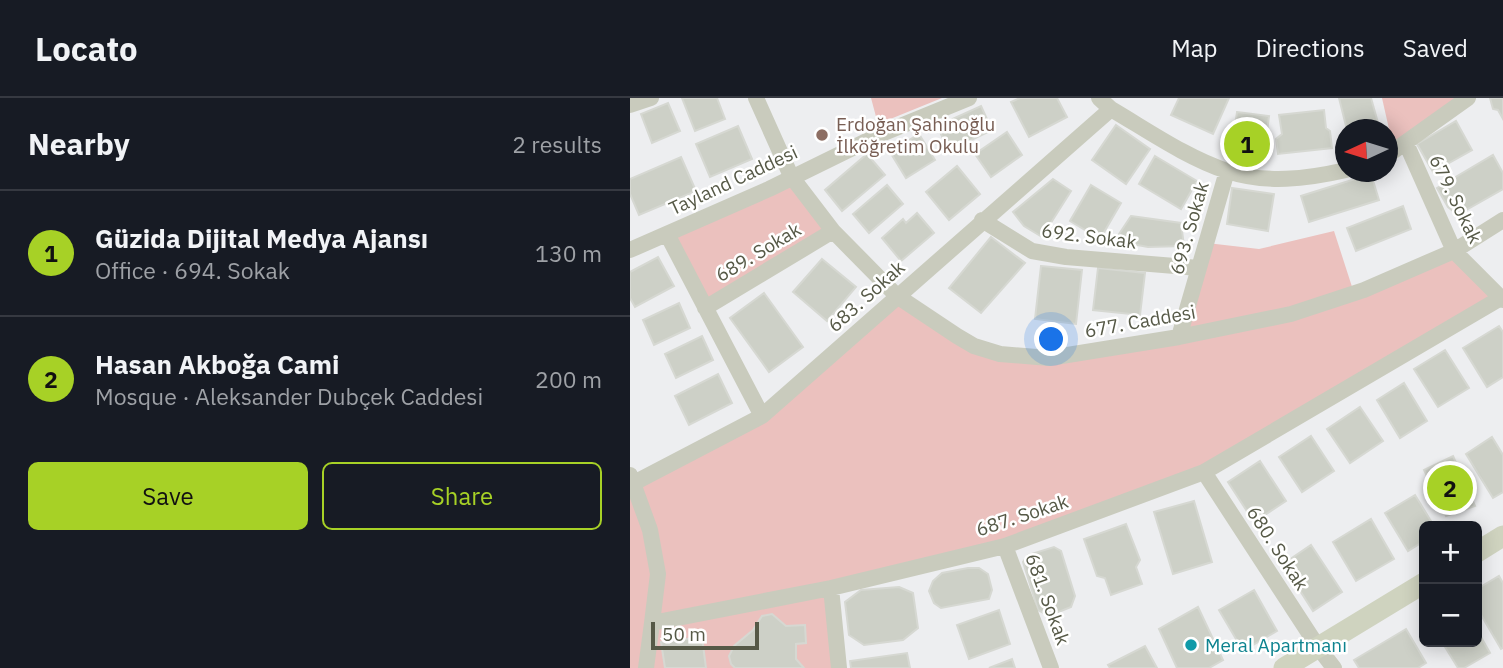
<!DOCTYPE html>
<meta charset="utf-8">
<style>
body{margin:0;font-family:"IBM Plex Sans",sans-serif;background:#20242c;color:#f1f3f6}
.controls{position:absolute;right:21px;bottom:21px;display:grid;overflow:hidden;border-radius:10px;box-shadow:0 4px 18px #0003}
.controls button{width:63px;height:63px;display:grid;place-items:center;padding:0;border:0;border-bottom:2px solid #363941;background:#171b24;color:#f1f3f6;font:35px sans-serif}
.compass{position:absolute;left:705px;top:21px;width:63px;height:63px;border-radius:50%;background:#171b24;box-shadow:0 4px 18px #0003;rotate:266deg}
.scale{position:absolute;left:21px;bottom:18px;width:108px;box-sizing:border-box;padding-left:7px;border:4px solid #565947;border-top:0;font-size:19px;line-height:24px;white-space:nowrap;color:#565947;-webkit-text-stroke:5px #fff;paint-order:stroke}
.you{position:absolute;left:422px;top:242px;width:24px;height:24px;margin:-18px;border:5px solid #fff;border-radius:50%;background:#1a73e8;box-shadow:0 0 0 10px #1a73e833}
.badge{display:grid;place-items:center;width:46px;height:46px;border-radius:50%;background:#a7d126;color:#111;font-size:23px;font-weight:700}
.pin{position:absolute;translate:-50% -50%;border:4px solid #fff;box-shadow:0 2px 7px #0006}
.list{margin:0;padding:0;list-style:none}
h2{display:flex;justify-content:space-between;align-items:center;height:91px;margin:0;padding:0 28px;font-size:30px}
h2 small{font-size:23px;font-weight:400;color:#9ea1a6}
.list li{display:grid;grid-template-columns:46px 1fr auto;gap:21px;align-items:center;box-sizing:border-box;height:126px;padding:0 28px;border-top:2px solid #363941}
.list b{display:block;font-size:26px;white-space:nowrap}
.list p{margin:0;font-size:23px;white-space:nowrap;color:#9ea1a6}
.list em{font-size:23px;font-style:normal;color:#9ea1a6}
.actions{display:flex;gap:14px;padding:21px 28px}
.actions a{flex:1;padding:16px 0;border:2px solid #a7d126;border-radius:10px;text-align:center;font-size:24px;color:#a7d126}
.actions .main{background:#a7d126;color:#111}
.map{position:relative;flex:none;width:873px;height:570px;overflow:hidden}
header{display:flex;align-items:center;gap:42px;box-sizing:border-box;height:98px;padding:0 35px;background:#171b24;border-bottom:2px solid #363941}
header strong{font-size:33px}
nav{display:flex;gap:38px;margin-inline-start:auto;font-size:24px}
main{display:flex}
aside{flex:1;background:#171b24}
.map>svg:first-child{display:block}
</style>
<header>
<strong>Locato</strong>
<nav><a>Map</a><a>Directions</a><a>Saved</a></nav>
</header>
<main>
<aside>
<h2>Nearby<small>2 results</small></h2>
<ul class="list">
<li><span class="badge">1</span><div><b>Güzida Dijital Medya Ajansı</b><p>Office · 694. Sokak</p></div><em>130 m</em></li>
<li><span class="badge">2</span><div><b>Hasan Akboğa Cami</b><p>Mosque · Aleksander Dubçek Caddesi</p></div><em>200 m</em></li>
</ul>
<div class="actions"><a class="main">Save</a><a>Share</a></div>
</aside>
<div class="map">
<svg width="873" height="570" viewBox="0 0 873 570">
<rect width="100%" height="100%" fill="#edeef0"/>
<path fill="#ebc1be" d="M241 0H312L248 26Z
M752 0H838L764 53Z
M161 78 203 133 75 210 37 136Z
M704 133 724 195 824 153 871 200 574 374 375 448 201 490 209 570H0V387L132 318 267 198 310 228 396 260 549 239 577 145 629 151Z"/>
<path fill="#cdd0c7" stroke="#d6d8d2" stroke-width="2" d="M52 0H87L95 21 65 33Z
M390 0H427L437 19 399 39 381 4Z
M549 0H599L583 36 541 17Z
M709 0H741L750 32H717Z
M860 0H873V21L868 12 863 11Z
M38 5 50 33 22 45 11 16Z
M351 8 362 32 319 53 307 28Z
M694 12 696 30 700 33 702 50 648 56 646 41 652 36 649 17Z
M607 14 639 18 634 57 597 52 600 30 605 28Z
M826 23 842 52 803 74 787 46Z
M486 27 520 51 496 86 462 62Z
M108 28 122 61 80 79 66 46Z
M377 34 392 57 361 79 345 56Z
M289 36 305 62 276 80 260 54Z
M237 56 255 77 212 113 195 92Z
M863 57 873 75V91L836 112 824 114 818 109 807 90Z
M525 58 567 83 551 111 509 86Z
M51 59 66 93 9 117 0 96V81Z
M327 68 350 96 319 122 296 94Z
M741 76 749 102 679 124 671 98Z
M423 81 441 93 412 139 394 128 383 114Z
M257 87 273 106 239 135 223 116Z
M461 87 491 105 470 141 440 123Z
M602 90 644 96 638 133 597 126Z
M773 108 781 131 726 153 717 130Z
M287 115 304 135 271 163 252 140 273 121 276 125Z
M501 118 551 125 554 148 518 149 502 146 487 139Z
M361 139 395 165 351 215 319 190Z
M28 159 44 188 5 209 0 200V174Z
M192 161 226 189 197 223 163 194Z
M411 168 452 172 446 226 405 221Z
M468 170 515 175 510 217 463 212Z
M134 195 173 249 139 274 100 220Z
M49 205 60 230 24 247 13 222Z
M869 228 873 234V279L857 289 833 250Z
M72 238 83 262 46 280 35 256Z
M815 252 839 290 808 309 784 271Z
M88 276 102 305 59 327 45 298Z
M774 285 797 323 770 340 747 302Z
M730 309 753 343 720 365 697 331Z
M681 338 704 373 672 394 649 359Z
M862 339 873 357V394L863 400 836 356Z
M823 358 845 408 816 418 794 372Z
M630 363 656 403 624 424 598 384Z
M785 397 804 428H794V443L778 453 755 415Z
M564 403 582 464 543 476 524 414Z
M741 421 764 461 726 483 703 444Z
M496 426 510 462 506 469 512 486 481 497 475 480 467 478 454 441Z
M681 447 712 494 683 513 653 466Z
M424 449 431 453 445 498 441 509 419 518 408 512 393 464 398 457Z
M338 470H349L358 476 362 492 359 501 311 510 304 505 299 493 303 483 312 475Z
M869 478 873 485V550L871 551 847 510V491Z
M269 489 283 495 288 530 273 542 234 547 219 537 215 504 231 492Z
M624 492 647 533 613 553 589 512Z
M568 509 593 562 579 570H547L529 531Z
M369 512 380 546 339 561 327 527Z
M142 516 156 528 175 527 176 545 166 546V561L174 570H105L101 566 99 558 104 548 123 532 132 518Z
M776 531 796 565 788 570H729L724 562Z
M847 532 860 555 834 570H828L812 544H847Z
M72 539 76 570H35L31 544Z
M515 548 527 570H480L478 567Z
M277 555 280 570H221L220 563Z
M382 561 385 570H359Z"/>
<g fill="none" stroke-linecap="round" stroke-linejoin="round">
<path stroke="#c9cbbd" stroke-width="16" d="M126 0 161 78 203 133 267 198 327 238 344 248 370 256 419 260 549 239 661 216 734 192 824 153 873 122
M469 0 481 11C517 32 557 60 597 73 635 86 677 81 716 72
M0 7 21 0
M776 45 824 153 873 202
M758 57 838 0
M352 122 402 153 436 159 569 170
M37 136 132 318
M0 152 139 91 251 36 339 0
M75 210 203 133
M549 239 597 73
M574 374 688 549 704 570
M0 377 20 432 28 476 22 525 201 490 375 448 574 374 871 200
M0 387 132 318 481 11
M375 448 421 570
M201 490 209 570
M16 570 22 525"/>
<path stroke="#cfd3bf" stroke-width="21" d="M847 454 873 438
M654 570 794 485"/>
</g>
<circle fill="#8d6e63" stroke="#fff" stroke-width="2.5" cx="192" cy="37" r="7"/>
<circle fill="#0f9aa8" stroke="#fff" stroke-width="2.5" cx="561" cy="547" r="7"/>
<g text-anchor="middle" stroke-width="5" stroke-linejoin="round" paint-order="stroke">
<g font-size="19" fill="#785e54" stroke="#fff" text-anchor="start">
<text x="206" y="33">Erdoğan Şahinoğlu<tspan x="206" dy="22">İlköğretim Okulu</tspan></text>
</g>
<g font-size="19" fill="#565947" stroke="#fff">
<text transform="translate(103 82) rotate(-25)" y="7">Tayland Caddesi</text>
<text transform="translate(826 101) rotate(64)" y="7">679. Sokak</text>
<text transform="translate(559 130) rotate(-74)" y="7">693. Sokak</text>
<text transform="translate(459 138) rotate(7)" y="7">692. Sokak</text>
<text transform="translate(128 154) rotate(-31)" y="7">689. Sokak</text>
<text transform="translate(236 198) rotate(-42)" y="7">683. Sokak</text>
<text transform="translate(510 223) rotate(-10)" y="7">677. Caddesi</text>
<text transform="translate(392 417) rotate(-18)" y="7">687. Sokak</text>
<text transform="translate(648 450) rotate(57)" y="7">680. Sokak</text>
<text transform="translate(418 501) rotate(70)" y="7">681. Sokak</text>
</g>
<g font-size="19" fill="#0d838f" stroke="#fff" text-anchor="start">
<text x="575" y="554">Meral Apartmanı</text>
</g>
</g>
</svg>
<div class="controls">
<button>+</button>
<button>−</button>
</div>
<svg class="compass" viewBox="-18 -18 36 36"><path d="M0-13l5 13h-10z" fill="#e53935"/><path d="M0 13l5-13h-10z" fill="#9ea1a6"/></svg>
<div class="scale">50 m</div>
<div class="you"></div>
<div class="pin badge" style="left:617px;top:46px">1</div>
<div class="pin badge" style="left:820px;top:390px">2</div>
</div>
</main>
